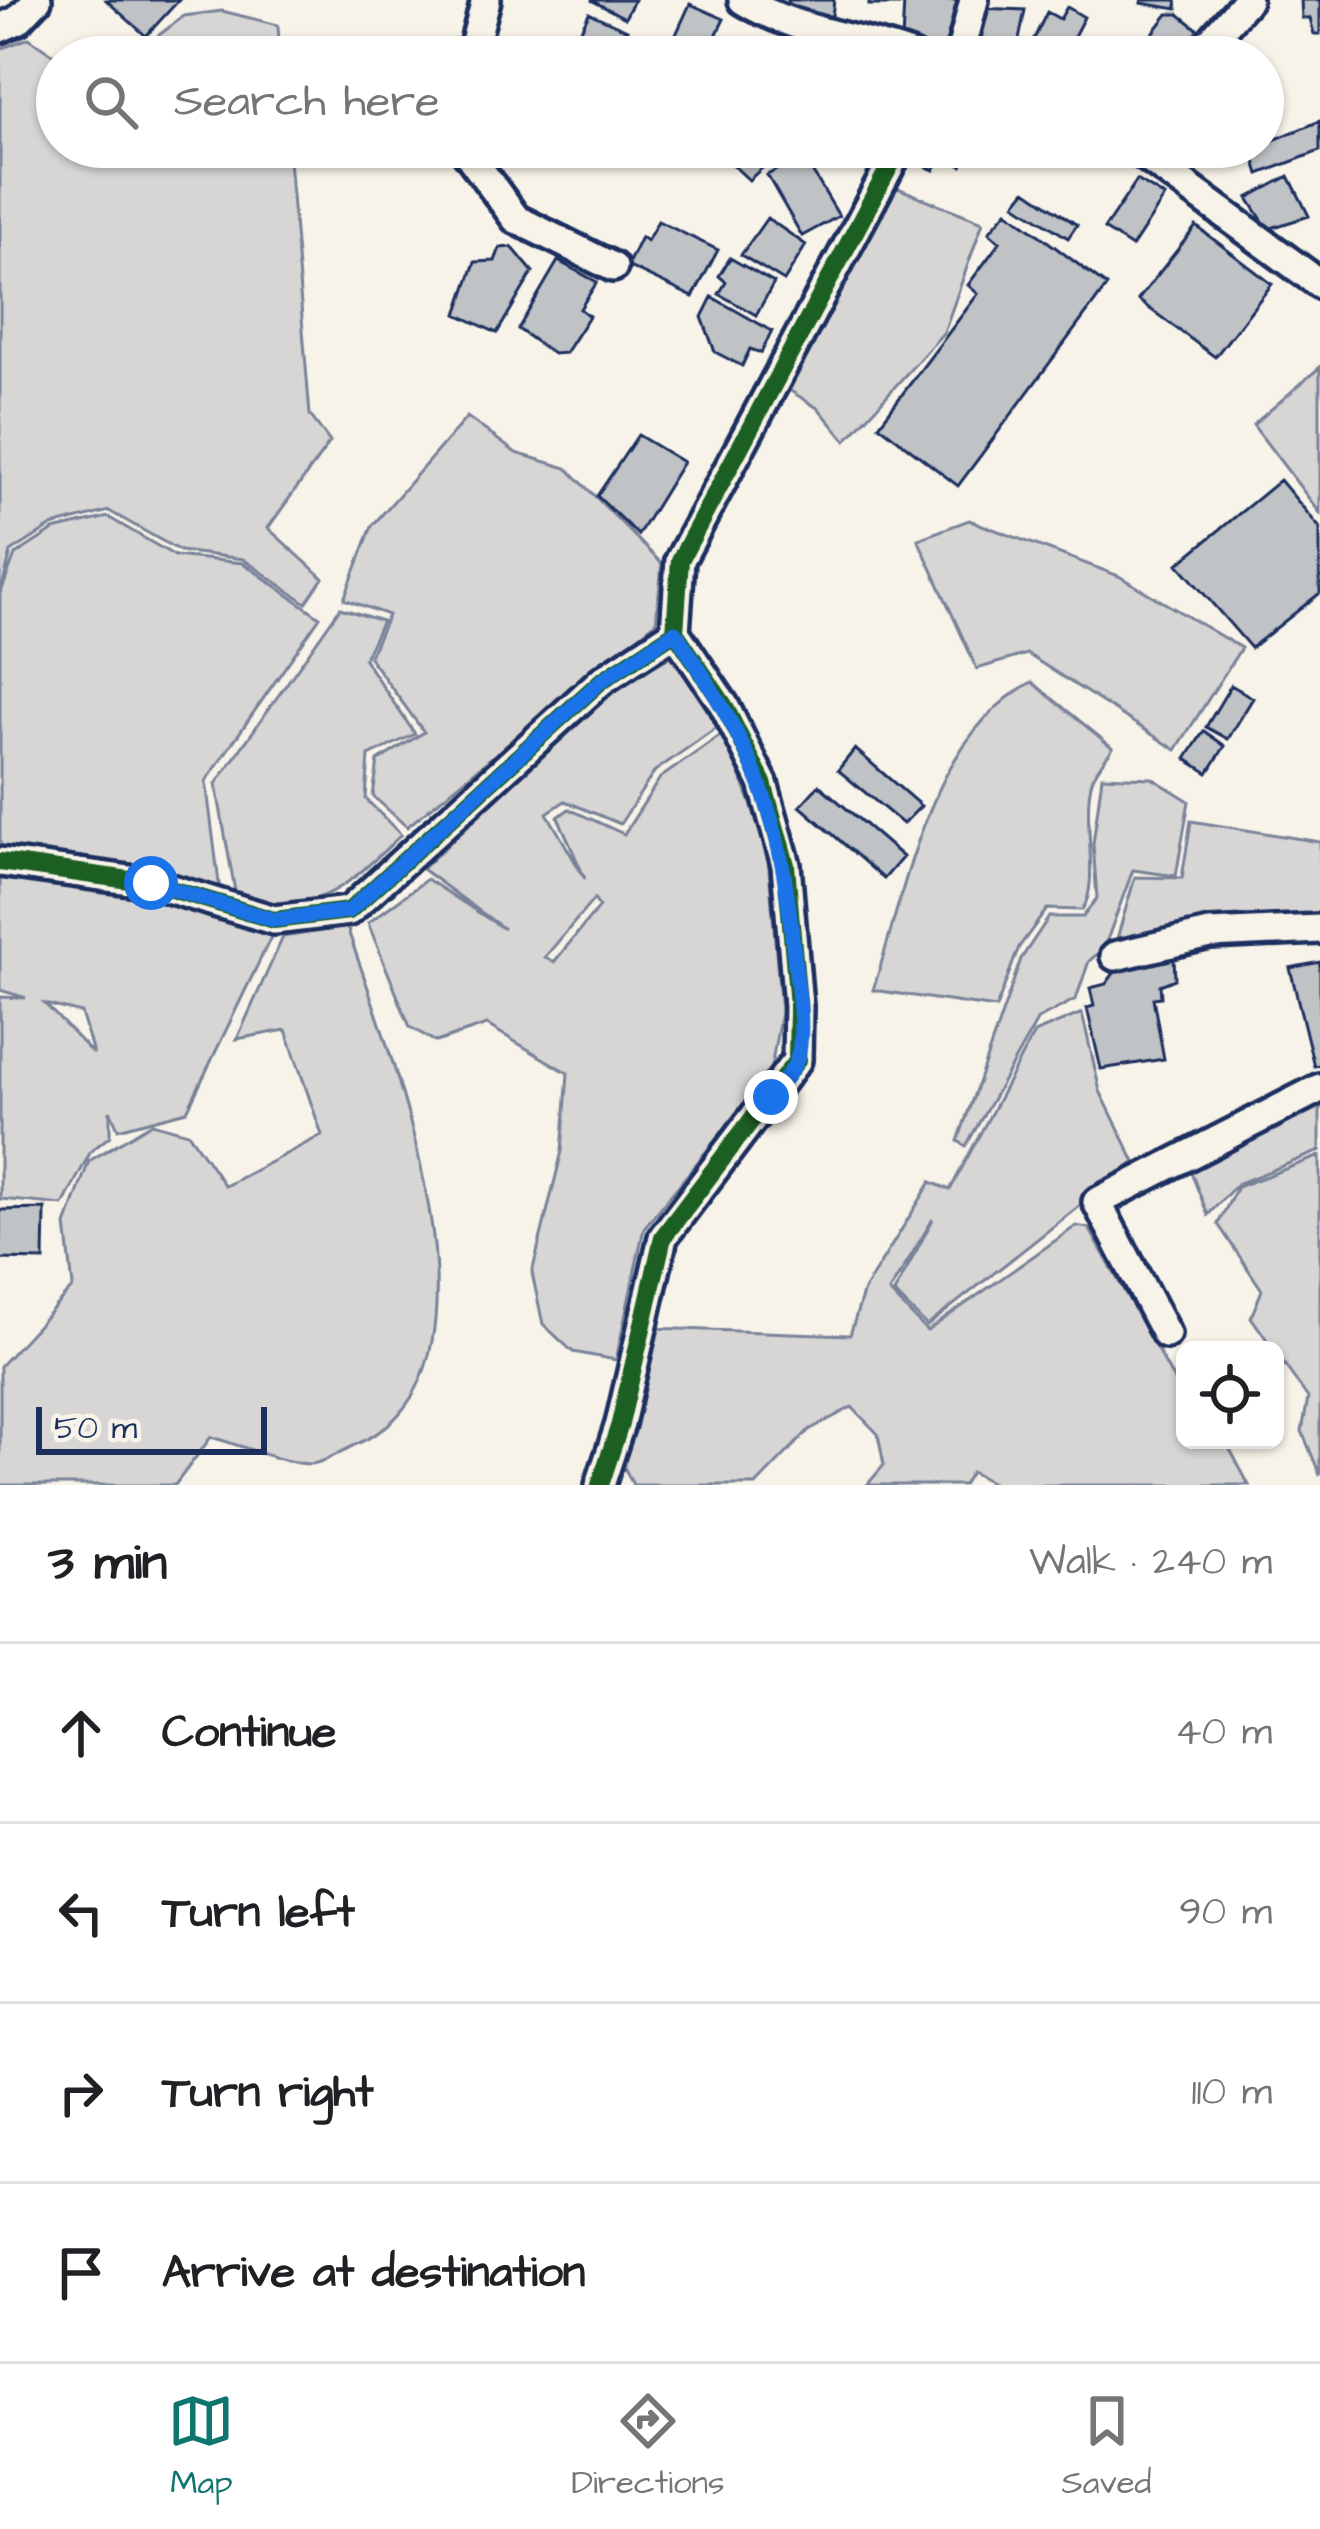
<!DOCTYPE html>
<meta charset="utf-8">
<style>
body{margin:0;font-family:"Architects Daughter",sans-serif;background:#f2f2f2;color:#202124}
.controls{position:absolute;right:36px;bottom:36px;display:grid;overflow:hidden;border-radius:18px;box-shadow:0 3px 9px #0004}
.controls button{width:108px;height:108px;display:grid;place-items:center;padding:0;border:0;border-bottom:3px solid #e0e0e0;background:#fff;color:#202124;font:60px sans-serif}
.scale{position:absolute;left:36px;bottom:30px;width:231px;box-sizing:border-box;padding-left:12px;border:6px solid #1b2f5e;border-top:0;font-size:33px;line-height:42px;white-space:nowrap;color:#1b2f5e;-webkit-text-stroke:9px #f7f3e8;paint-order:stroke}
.stop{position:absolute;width:36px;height:36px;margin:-27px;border:9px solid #1a73e8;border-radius:50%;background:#fff}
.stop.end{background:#1a73e8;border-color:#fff;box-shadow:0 3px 12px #0008}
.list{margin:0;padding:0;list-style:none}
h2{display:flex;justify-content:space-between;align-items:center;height:156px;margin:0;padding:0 48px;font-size:51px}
h2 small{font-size:39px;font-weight:400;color:#757577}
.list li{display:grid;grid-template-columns:78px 1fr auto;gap:36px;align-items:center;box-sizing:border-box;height:180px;padding:0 48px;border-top:3px solid #e0e0e0}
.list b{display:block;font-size:45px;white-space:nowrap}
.list em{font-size:39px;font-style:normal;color:#757577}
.icon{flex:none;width:66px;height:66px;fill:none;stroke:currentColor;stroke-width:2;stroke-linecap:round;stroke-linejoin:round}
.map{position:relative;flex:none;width:1320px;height:1485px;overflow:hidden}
.search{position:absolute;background:#fff;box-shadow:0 3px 9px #0004;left:36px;right:36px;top:36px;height:132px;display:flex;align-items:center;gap:30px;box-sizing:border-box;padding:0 42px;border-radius:66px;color:#757577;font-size:45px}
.sheet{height:876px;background:#fff}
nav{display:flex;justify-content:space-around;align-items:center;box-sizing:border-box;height:168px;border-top:3px solid #e0e0e0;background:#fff;font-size:33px;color:#757577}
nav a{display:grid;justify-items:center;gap:6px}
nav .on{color:#0f766e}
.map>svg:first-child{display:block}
</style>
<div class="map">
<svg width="1320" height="1485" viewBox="0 0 1320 1485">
<rect width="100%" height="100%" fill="#f7f3e8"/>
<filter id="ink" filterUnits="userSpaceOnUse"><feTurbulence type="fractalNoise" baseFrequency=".00833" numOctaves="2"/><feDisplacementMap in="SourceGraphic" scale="24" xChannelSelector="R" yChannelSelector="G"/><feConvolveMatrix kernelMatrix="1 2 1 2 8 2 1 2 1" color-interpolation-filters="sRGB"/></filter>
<g filter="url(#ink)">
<path fill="#d7d6d4" stroke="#798299" stroke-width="3" fill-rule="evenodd" d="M222 11 278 25 280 57H122L134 54 184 16Z
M29 38 57 57V147H288L310 415 330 442 268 528 323 578 306 603 243 559 180 551 109 511 52 526 11 552 1 592 15 555 54 530 108 517 175 556 243 563 320 617 206 781 220 891 166 874 0 849V49Z
M890 185 983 222 944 332 846 441 819 409 789 390Z
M1320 367V513L1253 425Z
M467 417 516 453 567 468 662 564 656 622 407 827 373 796 378 761 424 732 369 657 388 615 344 599 372 526Z
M969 520 1119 576 1241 648 1176 750 1027 654 977 669 918 539Z
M340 608 382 621 364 659 415 734 369 756 366 799 401 835C342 890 321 916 236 897L216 784Z
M677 653 720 725 655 771 620 824 565 801 547 813 585 879 558 817 569 809 624 834 660 778 724 733 767 845 781 1012 770 1073 644 1228 616 1360 573 1352 543 1324 532 1273 562 1151 568 1073 487 1025 436 1042 410 1027 368 923 427 879 504 929 422 869 611 690ZM594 899 599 907 554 962 545 957Z
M1032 682 1113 748C1106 758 1096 769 1092 780 1081 817 1101 884 1082 910L1047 909 1019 947 996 1008 873 990C907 887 929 737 1032 682Z
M1102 776 1152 778 1189 801 1176 876 1133 870 1104 948 1089 961 1076 999 1038 1019 966 1146 958 1141 1021 959 1049 917H1083L1097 898 1093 844Z
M1191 821 1320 842V920L1116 942 1135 877 1182 878Z
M0 877 147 895 273 933 187 1111 118 1129 110 1110V1136L91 1151 63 1205 0 1199V997L26 998 0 990ZM45 1004 81 1013 93 1053H92Z
M347 927C386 1046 520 1371 359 1443 345 1449 323 1464 309 1464 278 1462 241 1445 211 1437L175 1485H0V1366L73 1287 66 1225 89 1161 152 1123 188 1133 225 1186 322 1135 286 1030 237 1039 283 937Z
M1082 1013 1100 1091 1135 1162 927 1326 894 1293 933 1219 889 1292 927 1331 1076 1226 1089 1228 1185 1400V1440H1225L1249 1485H996L971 1472 963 1485H867L884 1465 878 1434 852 1407 809 1430 756 1485H633L619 1457 651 1328 850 1335 864 1290 931 1182 950 1190 1034 1033Z
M1320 1094V1151L1237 1184 1208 1215 1188 1165Z
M1320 1156V1475L1302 1431 1308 1398 1251 1317 1262 1290 1218 1224 1237 1187Z"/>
<path fill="#c0c3c5" stroke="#1b2f5e" stroke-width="3" d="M106 0H179L146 36Z
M591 0H634L625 18Z
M788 0H834L832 16 789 14Z
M869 0H899V5H869Z
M904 0H964L958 37H950L945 49 902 42Z
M1142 0H1176L1177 9 1141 3Z
M1301 0H1320V34H1314L1310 18H1302Z
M690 4 724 19 706 57 674 39Z
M1067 7 1084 17 1063 57 1027 53 1047 12 1060 19Z
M980 8 1025 10 1018 45 1007 46 995 57 977 56Z
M589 13 627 30 615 57 570 52Z
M1168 14H1179L1201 32 1178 57H1145L1139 51Z
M795 38 832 57H785Z
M521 39 553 48 551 57H515Z
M1320 121V151L1259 174 1253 155 1266 143Z
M733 147H785L749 180 723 156Z
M919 147H971L962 166 941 156 934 170 913 161Z
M1175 147H1210L1197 163Z
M803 156 839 216 802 236 767 175Z
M1289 176 1309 216 1268 229 1248 198Z
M1137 180 1165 197 1132 247 1104 229Z
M1026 190 1077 225 1068 238 1015 204Z
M1007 211 1107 286 958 486 879 425 978 294 968 285 1000 242 989 232Z
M767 218 806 245 784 281 741 255Z
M658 221 718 250 693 297 627 266 641 237 647 241Z
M1196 226 1272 284 1215 357 1138 300Z
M512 247 533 272 497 333 457 314 475 262 495 261 500 248Z
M730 258 774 283 756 315 719 294 726 282 719 276Z
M558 261 597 282 580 309 589 316 565 353 553 354 518 329Z
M712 297 772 331 761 353 750 349 742 366 715 352 702 317Z
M638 435 683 462 638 535 597 496Z
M1280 480 1320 528V593L1251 648 1178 564Z
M1231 685 1253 698 1228 739 1206 727Z
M1204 731 1225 746 1208 773 1186 759Z
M855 749 921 806 903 824 838 770Z
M819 785 903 857 884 879 800 806Z
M1174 958 1175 979 1160 985 1161 997 1153 998 1164 1059 1101 1069 1087 1008 1094 1006 1090 988 1106 984 1120 965Z
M1320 962V1065L1314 1066 1290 968Z
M45 1209 44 1260 0 1259V1210Z"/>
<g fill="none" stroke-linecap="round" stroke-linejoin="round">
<g stroke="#1b2f5e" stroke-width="36">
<path id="minor" d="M743 0C794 32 857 36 913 57
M0 28 18 20 37 0
M471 57 486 0
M953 57 961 51 974 0
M1197 57 1247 0
M463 147 516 219 613 267
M1133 147 1320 284
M0 862 151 883 274 920 349 911 601 681 675 632
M1115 956 1210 934 1320 929
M1166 1334 1097 1202 1320 1088
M600 1485 620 1424 663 1237 797 1060 798 1006 786 865 763 783 724 705 675 632 680 560 900 147"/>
</g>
<use href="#minor" stroke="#f7f3e8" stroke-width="27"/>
<g stroke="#f7f3e8" stroke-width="26">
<path id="cycleway" d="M0 862 151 883 274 920 349 911 601 681 675 632
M600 1485 620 1424 663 1237 797 1060 798 1006 786 865 763 783 724 705 675 632 680 560 900 147"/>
</g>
<use href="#cycleway" stroke="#1b5e20" stroke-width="18"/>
</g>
</g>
<g fill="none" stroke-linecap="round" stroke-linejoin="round" filter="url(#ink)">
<path stroke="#1a73e8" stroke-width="15" d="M151 883 274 920 349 911 601 681 675 632C755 752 782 812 794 957 797 987 806 1030 797 1059 793 1072 778 1086 771 1097"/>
</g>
</svg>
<div class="controls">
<button><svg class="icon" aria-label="locate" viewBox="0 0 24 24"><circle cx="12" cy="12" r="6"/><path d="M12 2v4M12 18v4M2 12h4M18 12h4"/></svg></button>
</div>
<div class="scale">50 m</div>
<div class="stop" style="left:151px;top:883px"></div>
<div class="stop end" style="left:771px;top:1097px"></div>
<div class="search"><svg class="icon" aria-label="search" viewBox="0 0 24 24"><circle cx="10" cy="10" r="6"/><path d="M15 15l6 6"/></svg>Search here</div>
</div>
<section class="sheet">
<h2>3 min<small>Walk · 240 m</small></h2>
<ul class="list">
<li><svg class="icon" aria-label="ahead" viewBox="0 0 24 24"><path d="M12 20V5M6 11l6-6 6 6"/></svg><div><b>Continue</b></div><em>40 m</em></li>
<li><svg class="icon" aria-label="left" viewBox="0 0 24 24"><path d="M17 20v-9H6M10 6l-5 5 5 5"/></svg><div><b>Turn left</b></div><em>90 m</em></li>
<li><svg class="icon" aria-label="right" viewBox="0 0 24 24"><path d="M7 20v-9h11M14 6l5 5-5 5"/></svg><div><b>Turn right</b></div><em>110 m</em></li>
<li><svg class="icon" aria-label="arrive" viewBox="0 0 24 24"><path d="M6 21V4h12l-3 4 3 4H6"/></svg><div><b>Arrive at destination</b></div></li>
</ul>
</section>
<nav>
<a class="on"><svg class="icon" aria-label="map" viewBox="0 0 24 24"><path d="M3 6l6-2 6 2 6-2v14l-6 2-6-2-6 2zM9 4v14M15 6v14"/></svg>Map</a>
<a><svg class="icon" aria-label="directions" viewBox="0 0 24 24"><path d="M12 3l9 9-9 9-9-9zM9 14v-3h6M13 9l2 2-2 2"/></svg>Directions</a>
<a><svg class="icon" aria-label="saved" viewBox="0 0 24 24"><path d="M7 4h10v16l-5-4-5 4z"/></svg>Saved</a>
</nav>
